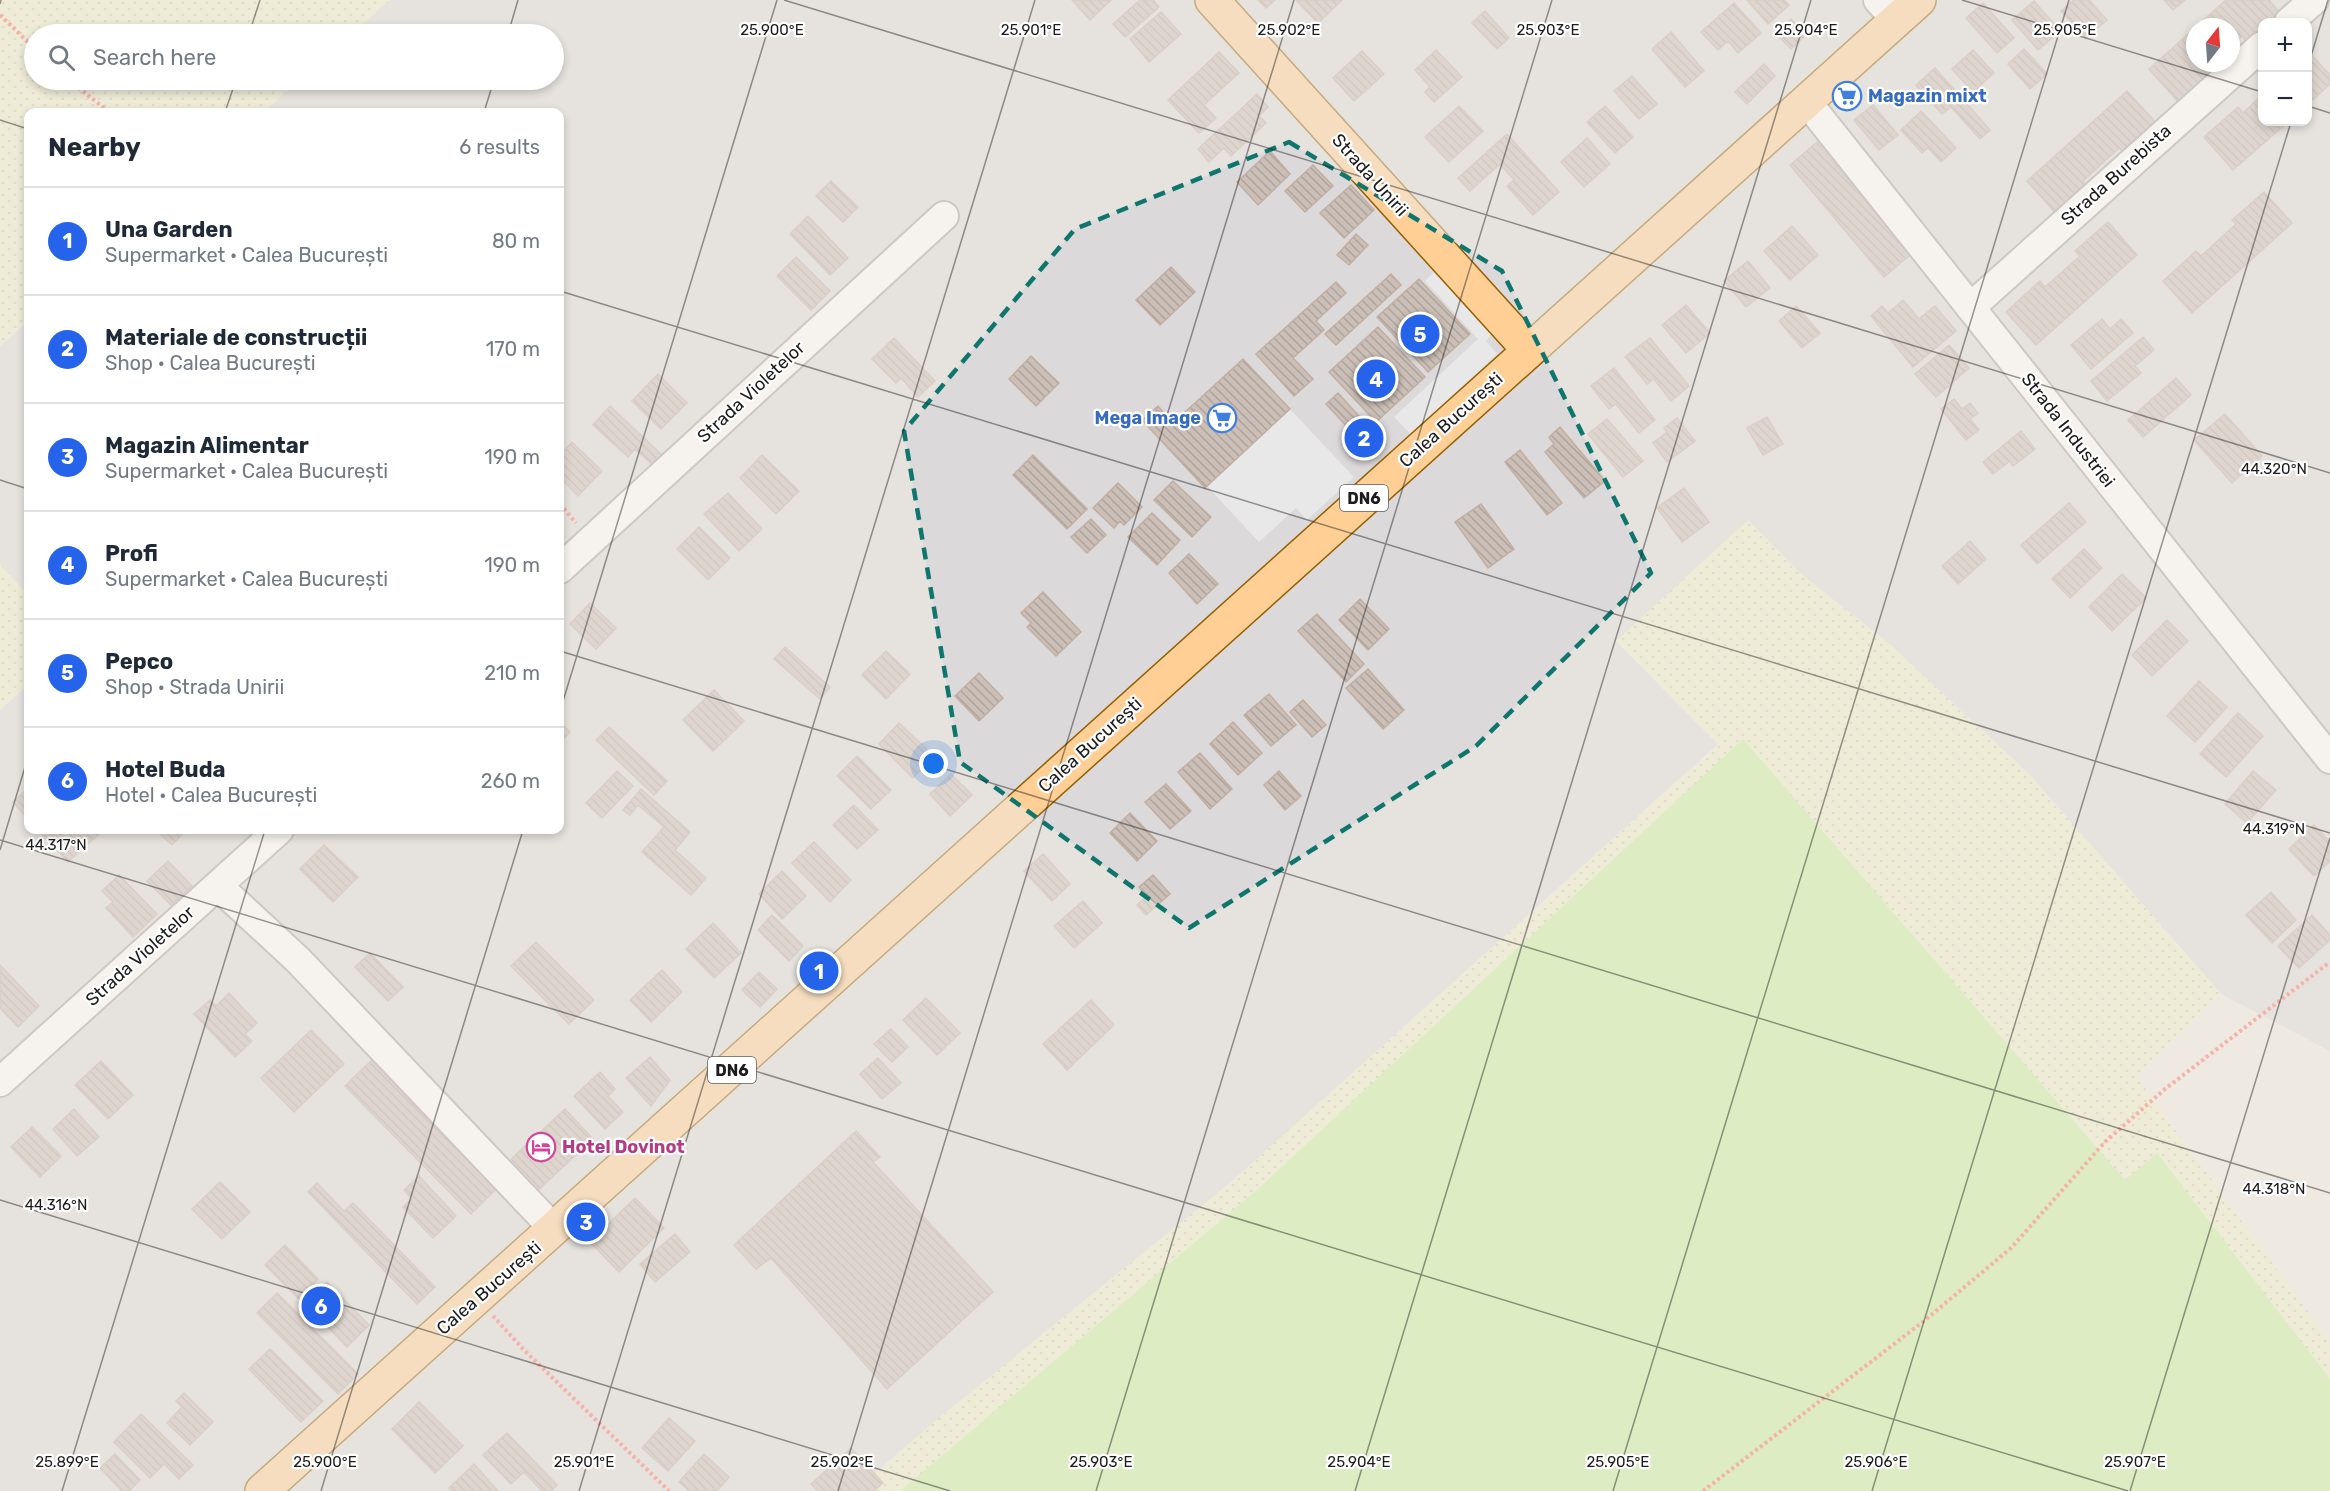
<!DOCTYPE html>
<meta charset="utf-8">
<style>
body{margin:0;font-family:Rubik,sans-serif;background:#f2f2f3;color:#1f2937}
.controls{position:absolute;right:18px;top:18px;display:grid;overflow:hidden;border-radius:12px;box-shadow:0 3px 9px #0003}
.controls button{width:54px;height:54px;display:grid;place-items:center;padding:0;border:0;border-bottom:2px solid #e0e1e3;background:#fff;color:#1f2937;font:30px sans-serif}
.compass{position:absolute;left:2186px;top:18px;width:54px;height:54px;border-radius:50%;background:#fff;box-shadow:0 3px 9px #0003;rotate:17deg}
.you{position:absolute;left:934px;top:764px;width:21px;height:21px;margin:-15px;border:4px solid #fff;border-radius:50%;background:#1a73e8;box-shadow:0 0 0 9px #1a73e833}
.badge{display:grid;place-items:center;width:39px;height:39px;border-radius:50%;background:#2563eb;color:#fff;font-size:20px;font-weight:700}
.pin{position:absolute;translate:-50% -50%;border:3px solid #fff;box-shadow:0 2px 6px #0006}
.list{margin:0;padding:0;list-style:none}
h2{display:flex;justify-content:space-between;align-items:center;height:78px;margin:0;padding:0 24px;font-size:26px}
h2 small{font-size:20px;font-weight:400;color:#747a83}
.list li{display:grid;grid-template-columns:39px 1fr auto;gap:18px;align-items:center;box-sizing:border-box;height:108px;padding:0 24px;border-top:2px solid #e0e1e3}
.list b{display:block;font-size:22px;white-space:nowrap}
.list p{margin:0;font-size:20px;white-space:nowrap;color:#747a83}
.list em{font-size:20px;font-style:normal;color:#747a83}
.icon{flex:none;width:33px;height:33px;fill:none;stroke:currentColor;stroke-width:2;stroke-linecap:round;stroke-linejoin:round}
.map{position:relative;flex:none;width:2330px;height:1491px;overflow:hidden}
.search{position:absolute;background:#fff;box-shadow:0 3px 9px #0003;left:24px;top:24px;width:540px;height:66px;display:flex;align-items:center;gap:15px;box-sizing:border-box;padding:0 21px;border-radius:33px;color:#747a83;font-size:22px}
.panel{position:absolute;background:#fff;box-shadow:0 3px 9px #0003;left:24px;top:108px;width:540px;height:726px;border-radius:12px}
.map>svg:first-child{display:block}
</style>
<div class="map">
<svg width="2330" height="1491" viewBox="0 0 2330 1491">
<defs>
<pattern id="farmland-dots" width="8" height="8" patternUnits="userSpaceOnUse" patternTransform="scale(1.5)"><rect width="8" height="8" fill="#eef0ca"/><path d="M2 2h.1M6 6h.1" fill="none" stroke="#cccdad" stroke-width="1.8" stroke-linecap="round"/></pattern>
<pattern id="building-back-hatch" width="6" height="6" patternUnits="userSpaceOnUse" patternTransform="scale(1.5)"><rect width="6" height="6" fill="#cbbfb7"/><path d="M-1 5l2 2M0 0l6 6M5-1l2 2" fill="none" stroke="#aea49d"/></pattern>
</defs>
<rect width="100%" height="100%" fill="#efeae1"/>
<path fill="#dbd9d9" fill-rule="evenodd" d="M390 0H2330V1051L2221 994 2030 775 1892 646 1801 574 1718 744 1230 1183 939 1418 854 1491H0V710L28 685V830H560V112H263L300 80H554V34H351ZM2262 22H2308V122H2262ZM2195 27H2231V63H2195Z
M28 321V595L0 564V346Z"/>
<path fill="url(#farmland-dots)" d="M0 0H390L351 34H34V80H300L263 112H28V321L0 346Z
M1748 520 1801 574 1892 646 2030 775 2221 994 2136 1076 2330 1342V1491H854L939 1418 1230 1183 1718 745 1616 641Z
M0 564 28 595V685L0 710Z"/>
<path fill="#c9efa1" d="M1743 739 2125 1180 2157 1153 2330 1379V1491H900L1258 1189Z"/>
<path fill="#e8e8e8" d="M1436 270 1493 333 1486 341 1497 354 1411 435 1394 417 1478 339 1425 281Z
M1290 409 1354 477 1307 520 1296 508 1259 542 1207 486Z"/>
<path fill="url(#building-back-hatch)" stroke="#c2afa2" stroke-width="1.5" d="M1072 0H1111L1090 20Z
M1140 0H1153L1159 7 1125 37 1113 24Z
M1258 0H1275L1266 8Z
M1296 0H1342L1318 23Z
M1747 0H1784L1789 5 1768 24Z
M2074 0H2089L2107 20 2086 38 2061 11Z
M2164 0H2185L2173 10Z
M2226 0H2269L2281 14 2271 22H2262V30L2248 43 2242 36 2231 45V27H2196Z
M2034 1 2060 31 2038 50 2012 20Z
M1734 3 1761 33 1738 53 1728 41 1718 50 1701 32Z
M1983 3 2014 38 1997 53 1966 18Z
M1485 11 1509 38 1497 49 1472 23Z
M1161 12 1181 34 1149 62 1130 39Z
M1791 19 1806 35 1791 49 1776 34Z
M2195 28V63H2211L2205 68 2213 76 2181 105 2149 69Z
M1671 32 1704 71 1685 87 1652 49Z
M2024 49 2047 74 2030 89 2008 64Z
M1436 50 1462 77 1434 102 1425 92 1430 87 1415 70Z
M1973 50 1994 73 1973 92 1952 69Z
M1362 51 1384 74 1354 101 1333 78Z
M2308 51 2330 75V84L2308 104Z
M1219 52 1239 73 1204 105 1216 118 1199 133 1168 100Z
M1764 64 1775 76 1747 104 1735 92Z
M1935 68 1990 130 1980 139 1951 107 1942 114 1916 85Z
M1632 76 1657 104 1639 119 1614 91Z
M2127 91 2159 126 2126 155 2119 148 2083 181 2090 189 2059 217 2027 181Z
M1257 94 1268 107 1259 116 1266 123 1231 156 1224 148 1209 162 1198 149Z
M2262 95V122H2288L2233 170 2204 137 2238 107 2243 113Z
M1873 105 1898 135 1879 150 1854 120Z
M1459 106 1483 131 1449 162 1425 137Z
M1605 106 1633 137 1615 153 1587 122Z
M1921 111 1956 148 1941 162 1928 148 1922 153 1901 130Z
M1507 134 1559 192 1533 215 1507 186 1514 180 1500 164 1470 191 1458 178Z
M1587 138 1610 164 1584 187 1561 162Z
M1817 142 1910 255 1884 277 1790 165Z
M1270 151 1290 174 1258 205 1237 182Z
M1313 165 1333 186 1305 212 1285 191Z
M831 181 858 207 843 222 816 196Z
M1351 185 1374 210 1344 238 1320 213Z
M2264 192 2292 223 2192 313 2163 281 2196 251 2201 256 2236 224 2232 220Z
M808 216 848 258 830 275 790 234Z
M2108 222 2137 255 2036 345 2006 312 2040 281 2045 287 2080 256 2075 251Z
M1792 226 1818 255 1790 280 1764 251Z
M1356 234 1368 245 1349 265 1337 255Z
M796 257 830 291 811 310 777 276Z
M1748 261 1770 288 1746 307 1724 281Z
M1171 267 1195 292 1160 325 1136 300Z
M1391 274 1401 285 1336 345 1325 334Z
M1419 279 1470 334 1428 372 1377 317Z
M1336 282 1346 293 1316 321 1324 330 1293 358 1313 379 1294 396 1256 354Z
M1903 300 1919 319 1935 306 1956 331 1913 367 1871 316 1882 306 1888 313Z
M1686 305 1710 333 1686 353 1662 325Z
M1796 306 1820 333 1802 348 1779 321Z
M2102 319 2110 329 2121 319 2133 333 2091 369 2071 345Z
M1378 327 1425 377 1376 422 1329 372Z
M2143 337 2154 350 2135 366 2141 373 2107 401 2091 381Z
M894 338 935 381 918 397 901 378 896 383 872 359Z
M1650 338 1689 386 1671 401 1654 379 1647 384 1625 357Z
M1949 345 1969 368 1936 397 1915 374Z
M1031 356 1059 383 1036 406 1009 379Z
M1243 359 1290 409 1205 488 1142 420 1158 406 1173 423Z
M1614 368 1655 420 1639 433 1616 404 1609 409 1591 386Z
M658 374 687 403 661 429 632 401Z
M2176 378 2191 395 2143 437 2128 420Z
M1338 393 1377 436 1366 447 1326 404Z
M1954 399 1962 409 1970 403 1978 413 1970 419 1979 430 1966 440 1941 409Z
M610 406 663 456 654 466 635 449 628 457 593 425Z
M2225 414 2262 456 2232 483 2194 440Z
M1767 417 1783 444 1763 455 1747 428Z
M1677 418 1695 441 1667 462 1653 443 1667 432 1664 428Z
M1607 419 1643 461 1623 477 1588 434Z
M1560 427 1605 481 1584 498 1545 452 1554 444 1549 437Z
M2021 431 2035 449 2013 466 2010 461 1993 474 1983 462Z
M572 442 602 471 578 496 560 477V472L565 467 560 462V455Z
M1520 450 1562 503 1547 515 1505 462Z
M762 455 799 491 776 514 740 478Z
M1033 455 1087 509 1067 529 1013 475Z
M1173 481 1211 517 1192 537 1154 500Z
M1118 483 1142 507 1124 525 1120 521 1114 528 1093 508Z
M1684 488 1709 522 1682 542 1657 508Z
M728 493 762 529 739 551 704 514Z
M2069 503 2086 522 2037 564 2021 545Z
M1481 504 1514 549 1488 568 1455 522Z
M1152 513 1180 540 1157 565 1128 537Z
M1091 519 1106 535 1087 553 1071 537Z
M699 527 730 558 708 580 677 549Z
M1970 541 1986 559 1958 584 1942 566Z
M2084 549 2102 568 2070 598 2052 579Z
M1189 554 1218 584 1197 604 1169 573Z
M2122 574 2146 598 2112 631 2089 607Z
M1043 592 1081 632 1056 656 1027 627 1031 623 1021 613Z
M1360 599 1389 629 1368 650 1339 620Z
M590 603 616 628 596 649 570 624Z
M1317 614 1364 664 1346 682 1298 631Z
M2167 620 2188 641 2152 676 2132 655Z
M785 647 830 687 820 699 774 659Z
M886 651 910 674 886 699 862 675Z
M1368 669 1404 710 1383 729 1346 688Z
M979 673 1003 698 979 721 955 696Z
M2199 681 2227 707 2195 742 2167 716Z
M714 690 744 721 713 751 683 720Z
M1269 694 1296 725 1271 746 1244 715Z
M1303 700 1326 725 1312 737 1290 712Z
M2238 713 2263 736 2226 777 2200 754Z
M560 722 570 732 560 743Z
M1233 722 1262 753 1238 775 1210 744Z
M899 723 934 756 913 778 879 744Z
M609 727 667 781 654 795 596 740Z
M1200 753 1232 789 1210 809 1178 772Z
M857 756 891 790 871 809 837 776Z
M617 771 633 786 602 818 586 803Z
M1279 771 1301 796 1285 810 1264 785Z
M2253 771 2276 790 2247 823 2225 804Z
M951 774 972 795 950 816 930 794Z
M1166 784 1191 811 1170 829 1145 802Z
M28 788V819L13 802Z
M641 789 690 832 675 850 706 878 691 895 642 852 664 827 638 805 630 815 623 810Z
M854 805 878 830 857 849 833 825Z
M1130 813 1157 841 1137 861 1110 833Z
M2314 825 2330 842V861L2314 876 2289 849Z
M38 830H97L100 833 68 862Z
M156 830H186L172 845Z
M814 842 851 880 830 902 792 863Z
M324 845 358 877 333 902 300 869Z
M1043 854 1070 884 1052 901 1024 871Z
M168 861 192 886 171 905 147 881Z
M782 871 806 896 782 919 759 894Z
M119 875 157 914 133 937 106 908 113 902 102 891Z
M1153 875 1170 894 1146 915 1137 905 1147 896 1139 887Z
M2271 892 2296 920 2272 943 2246 915Z
M1083 901 1102 923 1074 948 1054 926Z
M772 915 803 946 789 961 758 930Z
M2312 915 2330 935V940L2299 968 2278 946Z
M713 923 741 953 714 978 686 949Z
M536 942 594 1000 569 1024 511 966Z
M370 953 403 987 388 1001 355 967Z
M0 965 39 1006 18 1027 0 1008Z
M662 970 682 992 651 1022 630 1000Z
M759 972 777 989 760 1007 742 990Z
M229 993 257 1023 245 1034 252 1041 235 1057 194 1014 210 1000 216 1006Z
M926 998 960 1033 937 1055 903 1020Z
M1091 1000 1114 1025 1067 1070 1043 1044Z
M891 1029 908 1047 892 1062 874 1044Z
M311 1030 344 1064 294 1112 261 1078Z
M377 1055 503 1182 471 1214 345 1086Z
M650 1057 670 1080 651 1106 626 1078Z
M878 1058 901 1083 882 1099 860 1074Z
M101 1061 133 1095 108 1119 75 1085Z
M600 1072 615 1089 608 1096 623 1112 605 1129 574 1096Z
M74 1109 99 1137 77 1156 53 1129Z
M565 1109 593 1139 535 1193 507 1163Z
M32 1127 61 1156 40 1177 11 1147Z
M856 1131 880 1157 873 1162 993 1292 887 1389 771 1258 756 1269 734 1245Z
M419 1176 456 1216 433 1238 403 1207 412 1199 404 1190Z
M220 1182 250 1212 222 1239 192 1209Z
M317 1183 344 1211 353 1203 435 1287 417 1304 308 1192Z
M635 1198 664 1228 619 1272 590 1242Z
M675 1234 690 1252 655 1282 640 1264Z
M285 1245 318 1279 299 1299 265 1265Z
M327 1282 369 1325 347 1347 305 1303Z
M277 1293 358 1374 338 1394 257 1313Z
M270 1349 323 1401 301 1422 249 1369Z
M184 1393 213 1422 190 1445 167 1423 182 1407 176 1401Z
M419 1402 463 1446 435 1473 392 1429Z
M141 1414 193 1465 179 1479 164 1464 150 1478 114 1442Z
M669 1418 695 1441 668 1471 642 1448Z
M507 1433 557 1485 551 1491H542L524 1472 511 1484 483 1455Z
M851 1448 883 1483 874 1491H818L811 1484Z
M115 1454 140 1480 129 1491H122L100 1468Z
M704 1454 729 1477 717 1491H689L679 1482Z
M474 1464 498 1491H451L449 1488Z"/>
<g fill="none" stroke-linecap="round" stroke-linejoin="round">
<g stroke="#a3a3a3" stroke-width="32">
<path id="minor" d="M1878 0 1896 20
M2289 22 2314 0
M1807 102 2330 759
M1972 306 2262 46
M560 569 944 216
M218 886 298 960 555 1230
M0 1082 279 830"/>
</g>
<g stroke="#955f00" stroke-width="36">
<path id="major" d="M1212 0 1529 350
M262 1491 1919 0"/>
</g>
<path stroke="#ff6d62" stroke-width="4" stroke-dasharray="3 3" stroke-linecap="butt" d="M0 15 34 48
M69 80 109 112
M560 504 576 523
M493 1316 524 1350 669 1491
M1703 1491 1924 1321 2011 1248 2105 1142 2165 1089 2330 962"/>
<use href="#minor" stroke="#fff" stroke-width="28"/>
<use href="#major" stroke="#ffcf96" stroke-width="33"/>
</g>
<path d="M0 0H2330V1491H0ZM1289 142 1502 271 1651 573 1476 746 1189 928 960 762 904 431 1075 229Z" fill="#efeae1" fill-opacity=".55" fill-rule="evenodd"/>
<path fill="none" stroke="#0f766e" stroke-width="4.5" stroke-dasharray="12 8" stroke-linejoin="round" d="M1289 142 1502 271 1651 573 1476 746 1189 928 960 762 904 431 1075 229Z"/>
<path fill="none" stroke="#1c1c1c" stroke-width="1.5" stroke-opacity="0.45" d="M784 0 2330 473M1962 0 2262 92M0 4 1 0M249 34 260 0M508 34 518 0M2308 66 2328 0M2308 106 2330 113M225 112 236 80M484 112 494 80M0 120 28 129M560 291 2330 833M0 480 28 489M560 651 2330 1193M560 711 777 0M0 840 2128 1491M0 850 28 757M0 1200 950 1491M62 1491 265 830M321 1491 523 830M579 1491 1035 0M838 1491 1294 0M1096 1491 1552 0M1355 1491 1811 0M1613 1491 2069 0M1872 1491 2291 122M2130 1491 2330 838"/>
<defs>
<g id="supermarket-ring" transform="scale(1.5)"><circle r="9.5" fill="#fff" stroke="#3f7fe0" stroke-width="1.5"/><path d="M-6-5.5h2.5l.6 2H6L4.5 2H-2.5L-4.4-4H-6ZM-1.5 3.2a1.3 1.3 0 1 0 .1 0ZM3 3.2a1.3 1.3 0 1 0 .1 0Z" fill="#3f7fe0"/></g>
<g id="hotel-ring" transform="scale(1.5)"><circle r="9.5" fill="#fff" stroke="#d1479c" stroke-width="1.5"/><path d="M-6-4.5h1.5V1H6V5H4.5V3h-9V5H-6ZM-4 0a1.8 1.8 0 1 1 3.6 0ZM.5 0V-2.5h3Q6-2.5 6 0Z" fill="#d1479c"/></g>
</defs>
<g fill-rule="evenodd">
<use href="#supermarket-ring" x="1847" y="96"/>
<use href="#supermarket-ring" x="1222" y="418"/>
<use href="#hotel-ring" x="541" y="1147"/>
</g>
<g text-anchor="middle" stroke-width="4.5" stroke-linejoin="round" paint-order="stroke">
<g fill="#fff" stroke="#606060" stroke-width="1.5">
<rect x="1340" y="485" width="48" height="26" rx="4.5"/>
<rect x="708" y="1057" width="48" height="26" rx="4.5"/>
</g>
<g font-size="16" font-weight="bold" fill="#1c1c1c">
<text x="1364" y="504">DN6</text>
<text x="732" y="1076">DN6</text>
</g>
<g font-size="18" font-weight="bold" fill="#366cbe" stroke="#fff" text-anchor="start">
<text x="1868" y="102">Magazin mixt</text>
<text x="1201" y="424" text-anchor="end">Mega Image</text>
</g>
<g font-size="18" fill="#1c1c1c" stroke="#fff">
<text transform="translate(1370 175) rotate(48)" y="6">Strada Unirii</text>
<text transform="translate(2116 175) rotate(-42)" y="6">Strada Burebista</text>
<text transform="translate(751 392) rotate(-43)" y="6">Strada Violetelor</text>
<text transform="translate(1451 420) rotate(-42)" y="6">Calea București</text>
<text transform="translate(2068 430) rotate(52)" y="6">Strada Industriei</text>
<text transform="translate(1090 745) rotate(-42)" y="6">Calea București</text>
<text transform="translate(140 956) rotate(-42)" y="6">Strada Violetelor</text>
<text transform="translate(489 1288) rotate(-41)" y="6">Calea București</text>
</g>
<g font-size="18" font-weight="bold" fill="#b23c85" stroke="#fff" text-anchor="start">
<text x="562" y="1153">Hotel Dovinot</text>
</g>
</g>
<g font-size="15" text-anchor="middle" fill="#1c1c1c" stroke="#fff" stroke-width="4.5" stroke-linejoin="round" paint-order="stroke">
<text x="772" y="35">25.900°E</text>
<text x="1031" y="35">25.901°E</text>
<text x="1289" y="35">25.902°E</text>
<text x="1548" y="35">25.903°E</text>
<text x="1806" y="35">25.904°E</text>
<text x="2065" y="35">25.905°E</text>
<text x="2274" y="474">44.320°N</text>
<text x="2274" y="834">44.319°N</text>
<text x="56" y="850">44.317°N</text>
<text x="2274" y="1194">44.318°N</text>
<text x="56" y="1210">44.316°N</text>
<text x="67" y="1467">25.899°E</text>
<text x="325" y="1467">25.900°E</text>
<text x="584" y="1467">25.901°E</text>
<text x="842" y="1467">25.902°E</text>
<text x="1101" y="1467">25.903°E</text>
<text x="1359" y="1467">25.904°E</text>
<text x="1618" y="1467">25.905°E</text>
<text x="1876" y="1467">25.906°E</text>
<text x="2135" y="1467">25.907°E</text>
</g>
</svg>
<div class="controls">
<button>+</button>
<button>−</button>
</div>
<svg class="compass" viewBox="-18 -18 36 36"><path d="M0-13l5 13h-10z" fill="#e53935"/><path d="M0 13l5-13h-10z" fill="#747a83"/></svg>
<div class="you"></div>
<div class="pin badge" style="left:819px;top:971px">1</div>
<div class="pin badge" style="left:1364px;top:438px">2</div>
<div class="pin badge" style="left:586px;top:1222px">3</div>
<div class="pin badge" style="left:1376px;top:379px">4</div>
<div class="pin badge" style="left:1420px;top:334px">5</div>
<div class="pin badge" style="left:321px;top:1306px">6</div>
<div class="search"><svg class="icon" aria-label="search" viewBox="0 0 24 24"><circle cx="10" cy="10" r="6"/><path d="M15 15l6 6"/></svg>Search here</div>
<section class="panel">
<h2>Nearby<small>6 results</small></h2>
<ul class="list">
<li><span class="badge">1</span><div><b>Una Garden</b><p>Supermarket · Calea București</p></div><em>80 m</em></li>
<li><span class="badge">2</span><div><b>Materiale de construcții</b><p>Shop · Calea București</p></div><em>170 m</em></li>
<li><span class="badge">3</span><div><b>Magazin Alimentar</b><p>Supermarket · Calea București</p></div><em>190 m</em></li>
<li><span class="badge">4</span><div><b>Profi</b><p>Supermarket · Calea București</p></div><em>190 m</em></li>
<li><span class="badge">5</span><div><b>Pepco</b><p>Shop · Strada Unirii</p></div><em>210 m</em></li>
<li><span class="badge">6</span><div><b>Hotel Buda</b><p>Hotel · Calea București</p></div><em>260 m</em></li>
</ul>
</section>
</div>
